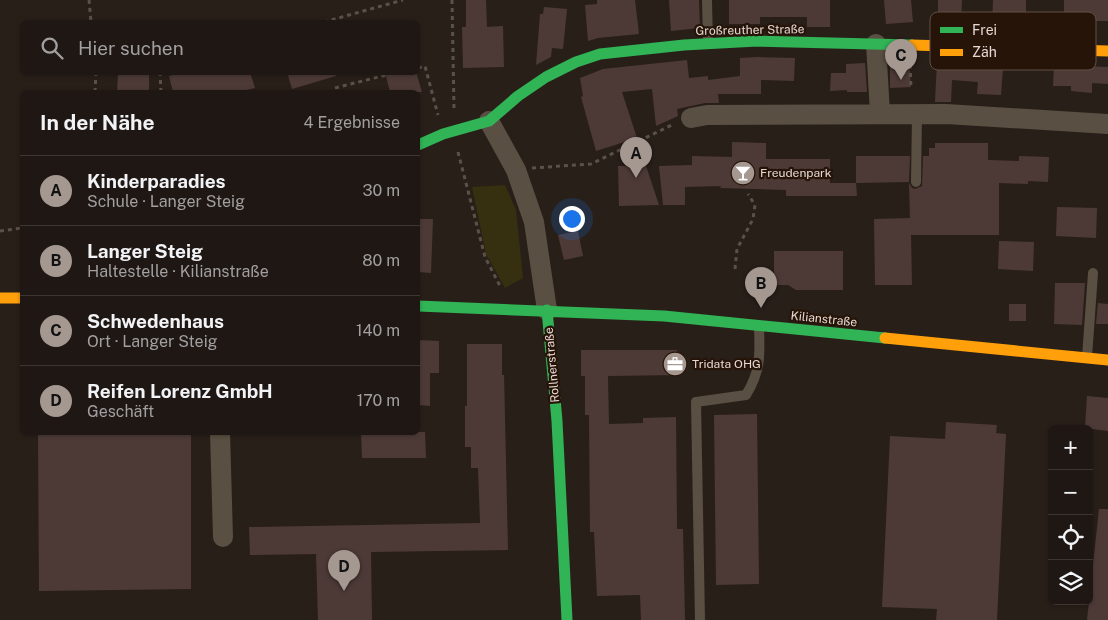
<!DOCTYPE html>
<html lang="de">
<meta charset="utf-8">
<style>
body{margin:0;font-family:"Public Sans",sans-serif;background:#27201c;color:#f1f3f6}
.controls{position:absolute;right:15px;bottom:15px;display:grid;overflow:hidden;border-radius:8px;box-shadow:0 1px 4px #0004}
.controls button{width:45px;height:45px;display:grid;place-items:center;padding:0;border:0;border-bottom:1px solid #3c3633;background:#1f1713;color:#f1f3f6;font:25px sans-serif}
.you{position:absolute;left:571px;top:218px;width:18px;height:18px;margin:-12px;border:4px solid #fff;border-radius:50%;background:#1a73e8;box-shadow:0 0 0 8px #1a73e833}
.badge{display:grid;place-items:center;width:32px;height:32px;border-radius:50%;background:#a49891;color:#111;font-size:16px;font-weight:700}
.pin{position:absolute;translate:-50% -41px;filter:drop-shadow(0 1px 2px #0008)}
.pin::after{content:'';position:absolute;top:26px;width:18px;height:15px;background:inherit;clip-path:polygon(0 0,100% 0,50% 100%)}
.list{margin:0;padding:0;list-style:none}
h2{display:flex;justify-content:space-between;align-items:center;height:65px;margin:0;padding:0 20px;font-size:21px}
h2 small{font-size:16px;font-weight:400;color:#a19fa0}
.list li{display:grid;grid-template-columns:32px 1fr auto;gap:15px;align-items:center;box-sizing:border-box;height:70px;padding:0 20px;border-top:1px solid #3c3633}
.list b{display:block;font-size:19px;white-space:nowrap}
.list p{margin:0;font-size:16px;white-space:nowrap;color:#a19fa0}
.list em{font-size:16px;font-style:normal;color:#a19fa0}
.icon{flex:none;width:28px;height:28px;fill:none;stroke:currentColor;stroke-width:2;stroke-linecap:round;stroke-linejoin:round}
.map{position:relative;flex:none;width:1108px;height:620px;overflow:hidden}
.search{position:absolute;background:#1f1713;box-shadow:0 1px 4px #0004;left:20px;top:20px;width:400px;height:55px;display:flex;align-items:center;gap:12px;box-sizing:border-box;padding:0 18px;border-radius:8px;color:#a19fa0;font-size:19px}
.panel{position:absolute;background:#1f1713;box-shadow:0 1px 4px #0004;left:20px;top:90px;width:400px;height:345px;border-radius:8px}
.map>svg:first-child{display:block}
</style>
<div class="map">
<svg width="1108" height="620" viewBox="0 0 1108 620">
<rect width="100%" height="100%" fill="#291f19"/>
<path fill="#362f10" d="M505 185 516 210 523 278 505 288 486 254 472 187Z"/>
<path fill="#4d3a37" d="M466 0H486L487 27 503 26 504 67 463 68 462 27H466Z
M597 0H635L639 34 598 38 588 41 585 5 597 4Z
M669 0H699L700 28 671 31Z
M729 0H830V27H807V17H760V24H729Z
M884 0H911L913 22 886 24Z
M938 0H962L961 23 938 22Z
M993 0H1026V29L992 28Z
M1064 0H1108V21H1064Z
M544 7 567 9 563 49 552 48 551 57 536 65 540 14H543Z
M757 57 795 58 794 81 761 80V94H718L719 103H705L677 109 678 116 656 126 652 89 622 92 637 138 596 151 581 97 583 96 580 78 603 69 687 60 689 78 708 76V80L740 76V58Z
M890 60 909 61 911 87 890 88Z
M937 62 1048 65 1047 70 1003 68 1001 95 977 94 978 82 952 80 951 102H935Z
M865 63 867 92H847V90L830 91 831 73H846V64Z
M1054 65 1108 67V84L1092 83V93L1071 91V86H1053Z
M184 72H250L255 88 238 92H173L169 76Z
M287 72H335L336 76 292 89Z
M385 72H416L422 92H390Z
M118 73H149V92H117Z
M732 142 766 143V159H830V183H856L857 196H786V190L720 188 721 186 685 187V205H663L659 166 692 165V156L732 157Z
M935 143H988V160L1019 161V156L1049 157 1048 182 1028 181V184L999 183V235H911L912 285H875L874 219 910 218 909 183 912 188 915 189 922 186 923 156H929V148H935Z
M856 156H910L909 182 856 183Z
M618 166H646L659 205 619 206Z
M1057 207 1097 208 1096 238 1056 236Z
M418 219H433L431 273 418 272Z
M578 231 583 256 564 260 558 235Z
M999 241 1034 242 1033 271 998 269Z
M774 251H843V290H796L788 285H774Z
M1055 283H1085L1082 325 1054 324Z
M1098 303 1108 304V324H1096Z
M1009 304H1026V321H1009Z
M418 340 439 341V373H430V406L418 405Z
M467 344H502V375H504L508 550 371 552 372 620H318L316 554 250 555 249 527 480 523 478 468H471V447H465V406H467Z
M581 350H677V375L608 376 609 424 643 423V418L676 417 677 529H683L685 620H641L640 595 597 596 594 532H590L589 415H585V376H581Z
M1087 396 1108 398V431L1085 428Z
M757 414 759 584 716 585 714 415Z
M946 422 997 425 996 433 1006 434 997 620H936L937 609 882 607 890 436 945 439Z
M38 432H191V589L39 591Z
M361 432H425L426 458H362Z
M1099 509H1108V620H1087Z"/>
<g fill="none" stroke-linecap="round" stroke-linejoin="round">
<path stroke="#5a5148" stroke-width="3" stroke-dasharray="4 4" stroke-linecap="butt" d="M89 0 91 22
M452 0 454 109
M324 22 403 0
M910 65 911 87
M418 68 425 66 438 115
M160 72 161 92
M335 88 398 72
M95 92 96 72
M458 152 485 257 500 286
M532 168 591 164 674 124
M0 231 22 228
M735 269 737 249 753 219 755 205 748 194"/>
<path stroke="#594f42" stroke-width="10" d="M707 0 708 43
M916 182 917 114
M1087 357 1093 273
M700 620 696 402 746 395C761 371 760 355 759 327"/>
<path stroke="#594f42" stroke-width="20" d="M876 44 880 113
M691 118 707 115 946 114 1108 124
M489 121 516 170 534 222 547 310
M220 432 223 537"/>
<path stroke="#30b455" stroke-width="11" d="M418 145 443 134 489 121 518 96 546 77 576 62 600 54 684 45 757 41 912 45
M418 306 664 316 885 338
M547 310 557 421 567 620"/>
<path stroke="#ff9f0a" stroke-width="11" d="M912 45 1108 51
M0 298H22
M885 338 1108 360"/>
</g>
<defs>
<g id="bar-disc" transform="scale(1.25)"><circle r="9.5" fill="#a49891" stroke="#261409"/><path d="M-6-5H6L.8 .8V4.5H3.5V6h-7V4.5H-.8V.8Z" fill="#fff"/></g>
<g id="office-disc" transform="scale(1.25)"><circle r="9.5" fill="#a49891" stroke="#261409"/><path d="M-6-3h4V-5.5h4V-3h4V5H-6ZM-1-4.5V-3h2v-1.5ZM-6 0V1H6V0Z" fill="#fff"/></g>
</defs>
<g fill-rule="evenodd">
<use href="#bar-disc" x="743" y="173"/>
<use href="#office-disc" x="675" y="364"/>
</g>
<g text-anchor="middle" stroke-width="4.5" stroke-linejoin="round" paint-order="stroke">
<g font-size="12" fill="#e6d9d2" stroke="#261409">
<text transform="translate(750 30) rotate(-1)" y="4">Großreuther Straße</text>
<text transform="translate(824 319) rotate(6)" y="4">Kilianstraße</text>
<text transform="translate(552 365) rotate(-95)" y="4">Rollnerstraße</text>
</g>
<g font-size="12" fill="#e6d9d2" stroke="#261409" text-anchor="start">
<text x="760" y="177">Freudenpark</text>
<text x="692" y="368">Tridata OHG</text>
</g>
</g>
<rect x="930" y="12" width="166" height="58" rx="8" fill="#261409" stroke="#604f45" stroke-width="1"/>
<rect x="940" y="27" width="23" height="6" fill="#30b455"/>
<rect x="940" y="49" width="23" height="7" fill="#ff9f0a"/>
<g font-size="14" fill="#e6d9d2">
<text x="972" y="35">Frei</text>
<text x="972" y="57">Zäh</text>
</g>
</svg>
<div class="controls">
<button>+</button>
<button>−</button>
<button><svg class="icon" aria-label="locate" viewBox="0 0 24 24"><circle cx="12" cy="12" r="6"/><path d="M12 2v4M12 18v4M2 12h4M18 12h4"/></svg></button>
<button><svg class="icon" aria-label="layers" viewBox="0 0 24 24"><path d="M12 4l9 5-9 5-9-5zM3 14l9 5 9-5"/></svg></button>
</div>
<div class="you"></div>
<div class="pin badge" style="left:636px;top:178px">A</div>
<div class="pin badge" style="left:761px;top:308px">B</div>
<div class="pin badge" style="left:901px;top:80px">C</div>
<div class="pin badge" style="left:344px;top:591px">D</div>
<div class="search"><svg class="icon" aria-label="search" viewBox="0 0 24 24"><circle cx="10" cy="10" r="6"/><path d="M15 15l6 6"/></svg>Hier suchen</div>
<section class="panel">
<h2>In der Nähe<small>4 Ergebnisse</small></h2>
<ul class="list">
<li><span class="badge">A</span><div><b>Kinderparadies</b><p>Schule · Langer Steig</p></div><em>30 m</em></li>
<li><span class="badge">B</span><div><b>Langer Steig</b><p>Haltestelle · Kilianstraße</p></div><em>80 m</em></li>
<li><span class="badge">C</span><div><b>Schwedenhaus</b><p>Ort · Langer Steig</p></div><em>140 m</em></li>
<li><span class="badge">D</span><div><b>Reifen Lorenz GmbH</b><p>Geschäft</p></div><em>170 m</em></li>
</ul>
</section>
</div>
